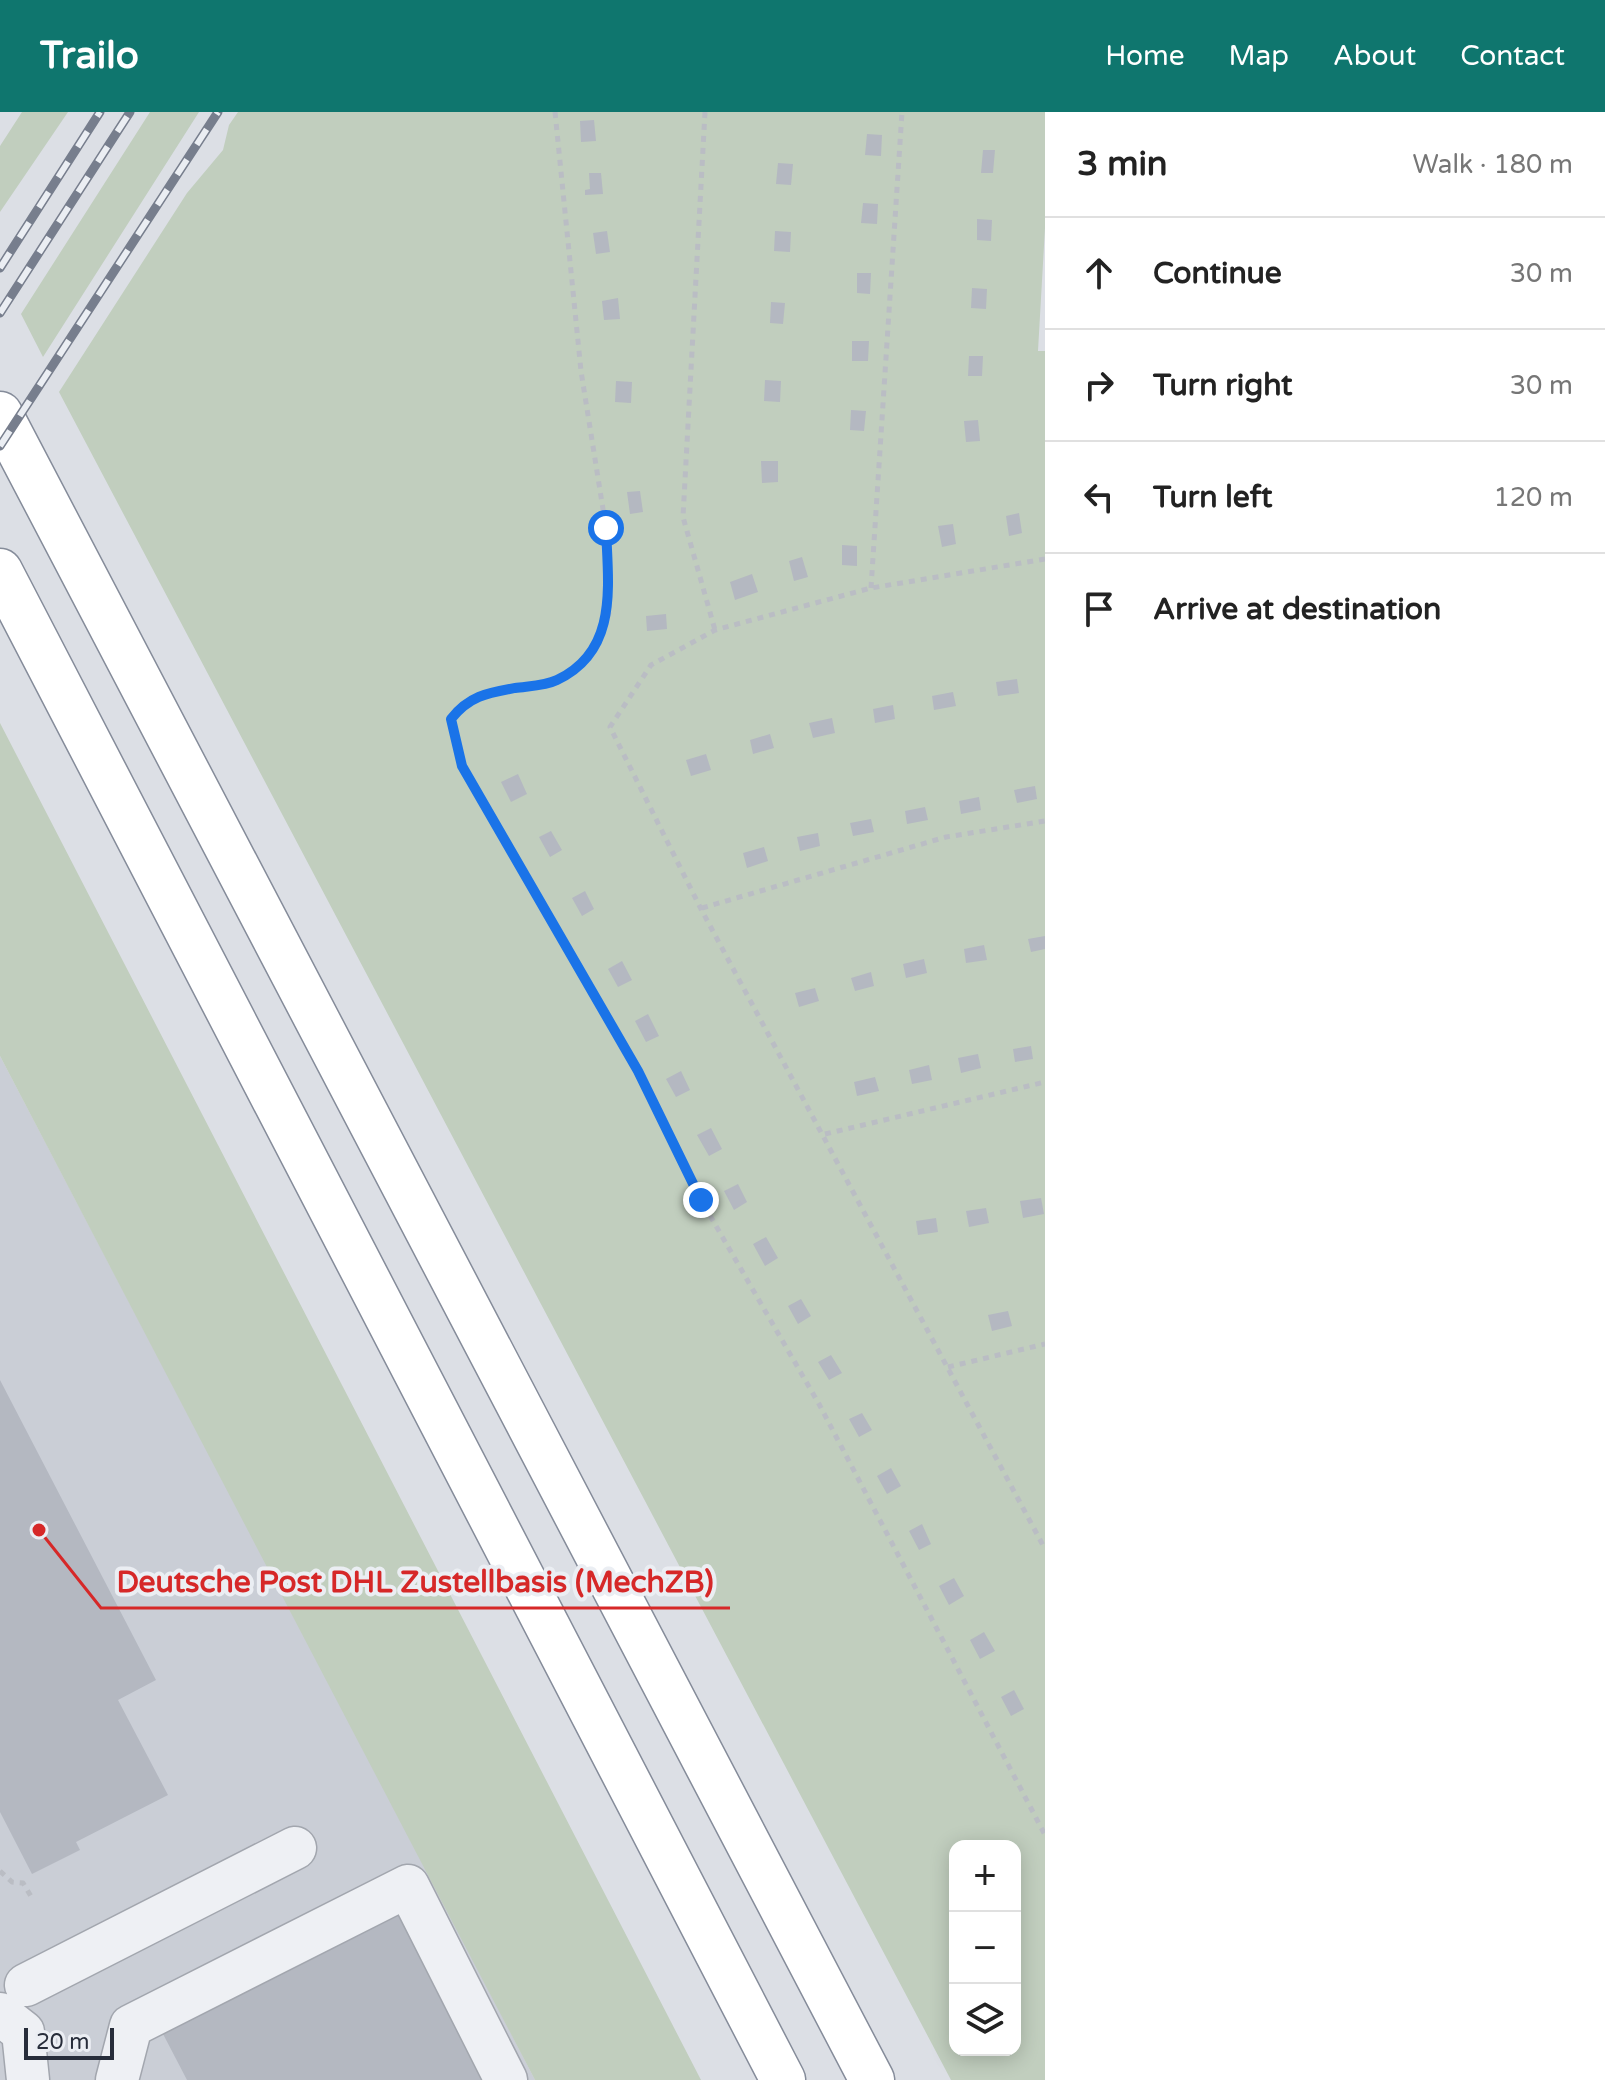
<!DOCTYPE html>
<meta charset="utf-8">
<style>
body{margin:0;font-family:"Varela Round",sans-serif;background:#f6f6f6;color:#222}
.controls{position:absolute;right:24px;bottom:24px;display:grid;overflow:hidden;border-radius:16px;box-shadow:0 4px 20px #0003}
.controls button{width:72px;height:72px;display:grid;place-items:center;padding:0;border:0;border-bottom:2px solid #e0e0e0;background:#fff;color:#222;font:40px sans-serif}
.scale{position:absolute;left:24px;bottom:20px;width:90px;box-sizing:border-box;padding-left:8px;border:4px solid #272d3a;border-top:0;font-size:22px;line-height:28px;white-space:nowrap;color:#272d3a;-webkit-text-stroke:6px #ebeef3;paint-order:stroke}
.stop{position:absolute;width:24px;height:24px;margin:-18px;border:6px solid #1a73e8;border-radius:50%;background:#fff}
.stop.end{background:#1a73e8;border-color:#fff;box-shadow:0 2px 8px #0008}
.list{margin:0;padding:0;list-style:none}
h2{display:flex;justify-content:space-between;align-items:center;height:104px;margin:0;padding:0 32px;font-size:34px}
h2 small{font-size:26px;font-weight:400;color:#767676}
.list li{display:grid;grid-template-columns:52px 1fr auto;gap:24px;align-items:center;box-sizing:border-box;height:112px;padding:0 32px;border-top:2px solid #e0e0e0}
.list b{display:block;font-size:30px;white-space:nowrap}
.list em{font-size:26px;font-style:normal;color:#767676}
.icon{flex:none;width:44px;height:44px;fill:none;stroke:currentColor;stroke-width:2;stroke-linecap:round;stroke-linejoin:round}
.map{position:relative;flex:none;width:1045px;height:1968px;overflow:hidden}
header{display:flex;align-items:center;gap:48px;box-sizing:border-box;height:112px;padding:0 40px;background:#0f766e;color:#fff}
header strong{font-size:38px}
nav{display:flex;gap:44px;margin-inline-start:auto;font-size:28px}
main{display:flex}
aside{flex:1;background:#fff}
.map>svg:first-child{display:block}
</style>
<header>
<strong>Trailo</strong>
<nav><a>Home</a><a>Map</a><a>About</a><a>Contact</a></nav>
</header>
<main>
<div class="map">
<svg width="1045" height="1968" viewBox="0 0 1045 1968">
<rect width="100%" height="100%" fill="#dcdfe5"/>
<path fill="#caced6" d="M0 944 416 1737 535 1968H0Z"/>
<path fill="#c1cebe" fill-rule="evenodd" d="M22 0H68L0 100V34Z
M150 0H199L43 245 21 202Z
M238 0H1045V116L1038 239H1045V1968H951L59 280 187 81 223 38 229 13ZM955 1734H1015V1938H955Z
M0 611 701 1968H535L0 944Z"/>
<path fill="#b4b8c1" d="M594 8 596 29 581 30 580 9Z
M867 22 882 23 881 44 865 43Z
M983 38H995L993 61H981Z
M778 51 793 52 791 73 776 72Z
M589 61H601L603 82 585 83V78L590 77Z
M863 91 878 92 877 112 861 111Z
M977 107 992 108 991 129 977 128Z
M607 119 610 140 596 142 593 121Z
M775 119 791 120 790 140 774 139Z
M857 161H871L870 182 857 181Z
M972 176 987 177 986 197 971 196Z
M618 186 620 207 604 208 602 189Z
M771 190 785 191 783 212 770 211Z
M852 229H869L868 249H852Z
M969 244H983L982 264H968Z
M765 268 781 269 780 290 764 289Z
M616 269 632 270 631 291 615 290Z
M851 298 866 299 864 319 850 318Z
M978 308 980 329 966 330 964 309Z
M761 349H778V370L762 371Z
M640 379 643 400 630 402 627 380Z
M1019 401 1022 421 1009 424 1006 404Z
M953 412 956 432 942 435 938 414Z
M842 433 857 434V454L842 453Z
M802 445 808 465 794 469 789 449Z
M752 462 758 480 735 488 730 470Z
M666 502 667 517 647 519 646 504Z
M1017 567 1019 581 998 584 996 570Z
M953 580 956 594 934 598 932 584Z
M893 593 895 607 875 611 873 597Z
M832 606 835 621 813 626 809 611Z
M770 622 774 636 753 642 750 628Z
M706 642 711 658 691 664 686 648Z
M518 662 527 682 511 690 501 670Z
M1035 674 1037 687 1017 691 1014 678Z
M979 685 981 698 961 702 959 689Z
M925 695 928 708 907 712 905 699Z
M871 707 874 720 853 724 850 711Z
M551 719 562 738 550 745 539 725Z
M818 721 820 734 800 739 797 725Z
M764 735 768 749 747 756 743 741Z
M585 779 594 797 582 804 572 786Z
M1045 824V837L1031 840 1028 827Z
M984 833 987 848 966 851 964 837Z
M924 847 927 861 906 866 903 852Z
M622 849 632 868 618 875 608 857Z
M871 860 874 874 855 879 851 866Z
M815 876 819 889 799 895 795 881Z
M648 902 659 924 646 930 635 909Z
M1031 934 1033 947 1015 950 1013 937Z
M978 942 981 956 961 961 958 946Z
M929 953 932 968 912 972 909 958Z
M681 959 690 978 676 985 666 967Z
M875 965 879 979 857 984 854 970Z
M711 1016 722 1037 709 1044 697 1023Z
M738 1072 747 1090 734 1098 724 1079Z
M1041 1086 1044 1102 1023 1106 1020 1089Z
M986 1096 989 1111 969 1115 966 1099Z
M936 1106 938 1120 918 1123 916 1109Z
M766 1125 778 1146 765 1154 753 1132Z
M801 1187 811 1204 798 1212 788 1194Z
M1008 1199 1012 1214 992 1219 988 1203Z
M831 1243 842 1261 829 1268 818 1250Z
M0 1268 156 1568 118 1588 168 1683 76 1730 80 1738 32 1762 0 1700Z
M862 1301 872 1318 859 1325 849 1307Z
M891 1356 901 1374 887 1382 877 1364Z
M922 1412 931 1432 919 1438 909 1419Z
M954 1466 964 1484 949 1493 939 1474Z
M984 1520 995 1539 980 1547 970 1528Z
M1014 1578 1024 1597 1011 1604 1001 1585Z
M399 1796 488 1968H187L162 1920Z"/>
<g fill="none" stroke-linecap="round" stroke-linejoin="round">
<g stroke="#a2a6ae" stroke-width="45">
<path id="minor" d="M26 1873 295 1736
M0 1902 23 1920 28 1968
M117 1968 131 1914 408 1774 506 1968"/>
</g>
<g stroke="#858c9a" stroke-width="47">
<path id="highway" d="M0 302 872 1968
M0 459 783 1968"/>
</g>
<path stroke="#babdc4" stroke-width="5" stroke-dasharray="6 6" stroke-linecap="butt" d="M555 0 581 259 606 416 609 501 586 550 555 569 484 582 465 590 451 607 462 654 638 959 701 1088 819 1292 1045 1723
M705 0 683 405 715 518
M1045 447 871 476 715 518 651 553 610 615 701 797 1045 1437
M871 476 902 0
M702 796 946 725 1045 709
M825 1022 1045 970
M948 1255 1045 1232
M0 1759 12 1770 23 1771 32 1786"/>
<use href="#minor" stroke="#eef0f4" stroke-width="42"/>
<use href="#highway" stroke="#fff" stroke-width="44"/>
<g stroke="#777e8d" stroke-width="9">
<path id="rail" d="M0 156 100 0
M0 201 130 0
M0 334 218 0"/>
</g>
<use href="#rail" stroke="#ebeef3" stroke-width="6" stroke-dasharray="18" stroke-linecap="butt"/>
</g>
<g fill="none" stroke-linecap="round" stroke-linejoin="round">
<path stroke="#1a73e8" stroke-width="10" d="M606 416C608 473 619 539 557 568 545 574 528 574 515 576 487 581 469 584 451 607L462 654 638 959 701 1088"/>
</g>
<path fill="none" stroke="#d62828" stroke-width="3" d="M39 1418L101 1496H730"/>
<circle fill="#d62828" stroke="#ebeef3" stroke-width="3" cx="39" cy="1418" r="8"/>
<g font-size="30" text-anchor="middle" font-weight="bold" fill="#d62828" stroke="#ebeef3" stroke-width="8" stroke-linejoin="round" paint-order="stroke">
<text x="415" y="1480">Deutsche Post DHL Zustellbasis (MechZB)</text>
</g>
</svg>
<div class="controls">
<button>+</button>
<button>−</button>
<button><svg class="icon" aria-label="layers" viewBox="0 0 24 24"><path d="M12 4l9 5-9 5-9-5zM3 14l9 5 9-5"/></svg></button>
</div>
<div class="scale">20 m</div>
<div class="stop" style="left:606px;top:416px"></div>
<div class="stop end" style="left:701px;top:1088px"></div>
</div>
<aside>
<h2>3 min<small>Walk · 180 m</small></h2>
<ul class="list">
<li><svg class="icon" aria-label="ahead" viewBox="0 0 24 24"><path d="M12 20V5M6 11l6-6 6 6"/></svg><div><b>Continue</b></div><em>30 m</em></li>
<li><svg class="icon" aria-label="right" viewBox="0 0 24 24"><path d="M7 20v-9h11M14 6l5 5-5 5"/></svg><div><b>Turn right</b></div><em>30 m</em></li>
<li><svg class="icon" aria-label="left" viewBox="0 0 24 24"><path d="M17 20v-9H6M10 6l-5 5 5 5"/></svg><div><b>Turn left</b></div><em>120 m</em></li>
<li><svg class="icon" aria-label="arrive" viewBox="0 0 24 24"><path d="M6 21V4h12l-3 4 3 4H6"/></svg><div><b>Arrive at destination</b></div></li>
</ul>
</aside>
</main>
